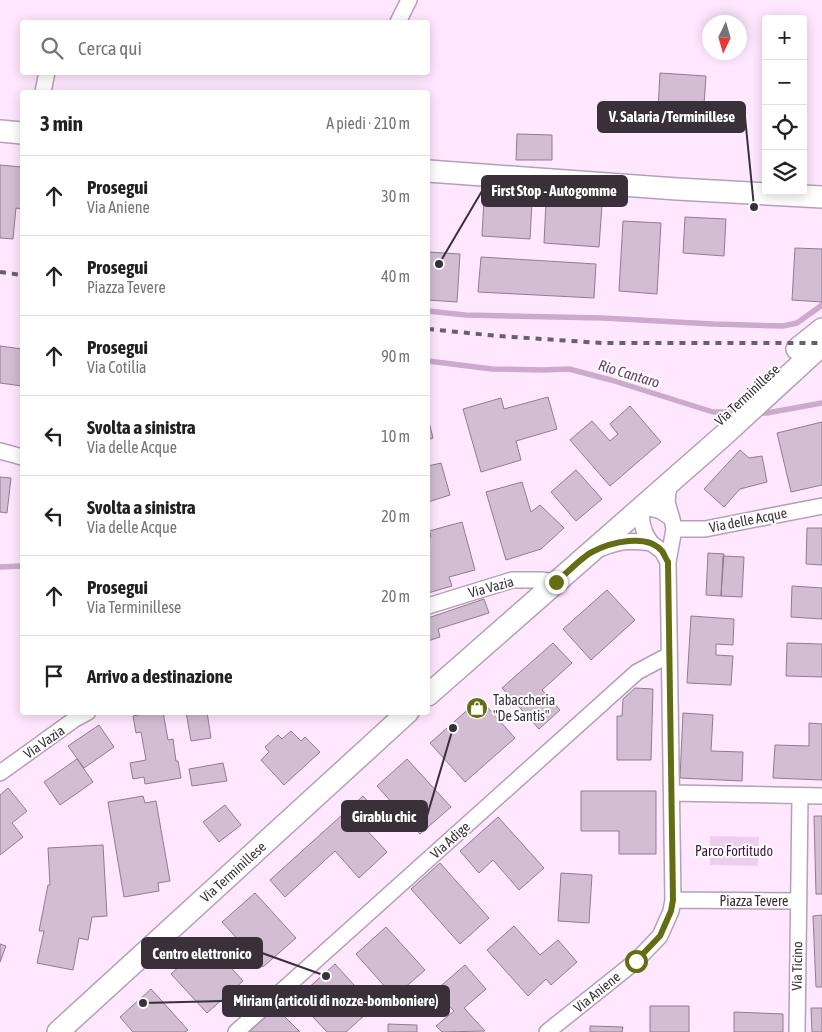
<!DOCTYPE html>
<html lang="it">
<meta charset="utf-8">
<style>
body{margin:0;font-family:"Asap Condensed",sans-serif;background:#f2f2f2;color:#202124}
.controls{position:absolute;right:15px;top:15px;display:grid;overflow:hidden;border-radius:5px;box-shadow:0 2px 12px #0003}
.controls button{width:45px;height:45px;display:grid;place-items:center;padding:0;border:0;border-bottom:1px solid #e0e0e0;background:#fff;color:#202124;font:25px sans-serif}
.compass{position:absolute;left:702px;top:15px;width:45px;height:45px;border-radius:50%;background:#fff;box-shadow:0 2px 12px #0003;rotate:185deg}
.stop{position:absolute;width:15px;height:15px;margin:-11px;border:4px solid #646d14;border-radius:50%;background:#fff}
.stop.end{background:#646d14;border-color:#fff;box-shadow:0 1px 5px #0008}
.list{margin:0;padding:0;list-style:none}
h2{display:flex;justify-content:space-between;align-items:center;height:65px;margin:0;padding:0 20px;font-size:21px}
h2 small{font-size:16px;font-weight:400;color:#757577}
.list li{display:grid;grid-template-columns:32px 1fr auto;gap:15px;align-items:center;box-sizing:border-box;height:80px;padding:0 20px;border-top:1px solid #e0e0e0}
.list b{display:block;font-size:19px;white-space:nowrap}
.list p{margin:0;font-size:16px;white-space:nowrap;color:#757577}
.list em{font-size:16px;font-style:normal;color:#757577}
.icon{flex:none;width:28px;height:28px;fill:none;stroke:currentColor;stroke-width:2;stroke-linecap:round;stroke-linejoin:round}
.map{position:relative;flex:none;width:822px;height:1032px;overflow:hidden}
.search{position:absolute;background:#fff;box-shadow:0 2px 12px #0003;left:20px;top:20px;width:410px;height:55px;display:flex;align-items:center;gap:12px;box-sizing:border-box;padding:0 18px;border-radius:5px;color:#757577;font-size:19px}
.panel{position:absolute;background:#fff;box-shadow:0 2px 12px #0003;left:20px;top:90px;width:410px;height:625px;border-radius:5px}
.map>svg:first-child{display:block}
</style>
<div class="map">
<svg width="822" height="1032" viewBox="0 0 822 1032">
<rect width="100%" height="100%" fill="#ffe8ff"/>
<path fill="#eeceef" d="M710 836 759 837 758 866 710 865Z"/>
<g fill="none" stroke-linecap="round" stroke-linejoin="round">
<path stroke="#cca9cd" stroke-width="5.5" d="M428 311 465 315 603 318 713 324 783 326 797 323 822 305
M428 361 492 369 543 370 569 369 611 380 713 412H738
M758 413H767L822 403
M0 567 22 566"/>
</g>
<path fill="#d2bdd3" stroke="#907c91" d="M660 73 706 76 704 105H686V112L658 110Z
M517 134 552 135V160H516Z
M0 165 22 167V209L16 208 13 239 0 238Z
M484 198 532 201 530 239 482 236Z
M546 202 602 205 599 247 544 243Z
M685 217 726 219 724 256 683 253Z
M623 221 661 223 657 294 619 291Z
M795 248 822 249V302L792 300Z
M428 252 460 254 457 302 428 300Z
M481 257 596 264 594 298 478 292Z
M0 346 22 349V386L0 383Z
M548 397 557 429 516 441 521 460 481 472 463 409 501 398 504 409Z
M630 406 661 442 610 486 570 440 592 421 610 441 618 434 610 424Z
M428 418 433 438 428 440Z
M822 422V485L791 492 777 433Z
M740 450 749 458 762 456 767 482 740 489 724 507 704 489Z
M441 463 450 495 428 502V466Z
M576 470 602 499 576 521 551 492Z
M0 477 11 478 7 513 0 512Z
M522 482 531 512 540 505 564 528 541 549 506 560 486 492Z
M462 522 475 570 449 577 452 586 428 593V538L431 537 429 531Z
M807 528H822V565L806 564Z
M708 553 724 554 721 596 706 595Z
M723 556 744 557 742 597 721 596Z
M792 586 822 588V619L791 617Z
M607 590 635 620 591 660 563 629Z
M484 599 489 613 438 629 440 637 428 641V618Z
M691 616 734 619 733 645 716 644V655L733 656 731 685 687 683Z
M553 643 572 663 542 690 560 710 539 729 502 688Z
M787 643 822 644V677L786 676Z
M635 688 653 689 651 760H617V716H622L623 699Z
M480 699 515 738 465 782 430 743Z
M155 712H163L168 740 173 739 176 761H178L181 778 145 784 144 777 133 779 130 763 146 760 141 732 136 733 133 716Z
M186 712H207L211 738 191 741Z
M683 713 713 715 711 751 743 752 742 781 680 778Z
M809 723 822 724V780L773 778 775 745 809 746Z
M99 725 114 747 84 768 68 746Z
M291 731 301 741 305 737 320 752 284 785 261 760 269 752 265 747 278 735 282 739Z
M77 759 93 782 60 805 44 782Z
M407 759 451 807 420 834 377 786Z
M223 763 227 781 192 786 189 769Z
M8 788 27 811 12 823 23 837 0 855V795Z
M581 791H656V854H619V831H581Z
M143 796 145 803 156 801 170 881 158 883 159 891 124 897 108 802Z
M363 796 378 813 363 826 387 852 359 878 335 851 285 897 270 880Z
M225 805 241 825 219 842 203 822Z
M814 816H822V894H816Z
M498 817 544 868 519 890 493 860 479 873 460 851Z
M103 845 107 916 92 917 88 940 79 938 73 970 37 963 44 931H39L48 885H50L48 848Z
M440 863 489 918 460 944 411 889Z
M561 873 592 875 589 923 558 921Z
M255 893 296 938 263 967 222 922Z
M822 915V987H816L813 916Z
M514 926 540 955 558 940 577 962 551 985 546 979 528 996 487 950Z
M386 927 425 970 394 997 356 954Z
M207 941 243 981 207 1013 171 974Z
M0 944 6 946 0 962Z
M335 964 374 1007 346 1032H327L296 999Z
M465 965 486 989 464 1008 485 1031 442 1032 436 1026 454 1011 435 991Z
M151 989 188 1030 185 1032H133L120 1017Z
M650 1006H689V1032H650Z
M276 1008 300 1032H249Z
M811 1008H822V1032H812Z
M734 1012 783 1014V1032H734Z
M388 1024 417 1025V1032H388Z
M590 1026 623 1027 622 1032H590Z"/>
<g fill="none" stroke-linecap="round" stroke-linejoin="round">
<g stroke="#b5a0b5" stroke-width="18">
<path id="street" d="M398 22 409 0
M43 92 47 72
M0 451 22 457
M674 529H705L822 506
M599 549C620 541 628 540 651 543
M668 562 662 551 651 543 645 533 642 523 641 508C656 508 661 510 672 519
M428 606 512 580H541L556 582
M0 773 75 719 88 712
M672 793 822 796
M673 900 798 901
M236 1032 637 672 669 655
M547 1032 636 961 660 936 671 911 673 900 668 562 674 529 672 519 667 502 668 492 671 482
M797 1032 800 796"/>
</g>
<g stroke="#b5a0b5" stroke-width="24">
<path id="secondary" d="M0 131 22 133
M428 171 677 189 822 197
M797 349 822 329
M428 695 724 435 822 345
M58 1032 408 712"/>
</g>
<use href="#street" stroke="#fff" stroke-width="15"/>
<use href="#secondary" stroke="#fff" stroke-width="21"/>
<path stroke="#6b5f6b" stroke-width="4" stroke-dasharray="6 6" stroke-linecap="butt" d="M0 272 22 275
M428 329 498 336 602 343H822"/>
</g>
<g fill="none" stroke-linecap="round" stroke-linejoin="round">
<path stroke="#646d14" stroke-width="6" d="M556 582C566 574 582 557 592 552 611 542 647 533 662 551 664 554 666 559 668 562L673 900 671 911 660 936 636 961"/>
</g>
<defs>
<g id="shop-disc" transform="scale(1.125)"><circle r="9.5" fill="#646d14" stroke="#fff"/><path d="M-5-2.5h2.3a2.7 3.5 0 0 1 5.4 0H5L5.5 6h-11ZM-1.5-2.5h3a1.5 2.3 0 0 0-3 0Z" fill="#fff"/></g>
</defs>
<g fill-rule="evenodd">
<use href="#shop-disc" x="477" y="708"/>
</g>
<g text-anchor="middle" stroke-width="4" stroke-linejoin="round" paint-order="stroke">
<g font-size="14" fill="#393039" stroke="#fff">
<text transform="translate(747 395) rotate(-43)" y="5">Via Terminillese</text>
<text transform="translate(748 520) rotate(-11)" y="5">Via delle Acque</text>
<text transform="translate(491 587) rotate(-15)" y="5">Via Vazia</text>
<text transform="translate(44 742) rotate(-35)" y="5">Via Vazia</text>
<text transform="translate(450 840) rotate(-42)" y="5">Via Adige</text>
<text transform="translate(233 872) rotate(-42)" y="5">Via Terminillese</text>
<text x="754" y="906">Piazza Tevere</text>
<text transform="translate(797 966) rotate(-89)" y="5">Via Ticino</text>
<text transform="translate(597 992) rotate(-39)" y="5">Via Aniene</text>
</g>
<g font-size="14" fill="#393039" stroke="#fff" text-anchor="start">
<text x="493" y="705">Tabaccheria<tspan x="493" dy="16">"De Santis"</tspan></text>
</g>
<g font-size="14" fill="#421744" stroke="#fff">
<text x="734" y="856">Parco Fortitudo</text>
</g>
<g font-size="15" font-style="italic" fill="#693b6b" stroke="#fff">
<text transform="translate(629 374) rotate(17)" y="5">Rio Cantaro</text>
</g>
</g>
<path fill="none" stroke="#393039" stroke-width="2" d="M754 207L745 117M439 264L482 191M453 728L427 816M326 976L262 953M143 1003L223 1001"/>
<g fill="#393039" stroke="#fff" stroke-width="2">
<circle cx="754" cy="207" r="5"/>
<circle cx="439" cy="264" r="5"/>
<circle cx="453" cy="728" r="5"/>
<circle cx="326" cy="976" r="5"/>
<circle cx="143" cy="1003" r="5"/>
</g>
<g fill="#393039" stroke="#393039" stroke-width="2">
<rect x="598" y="102" width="147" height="30" rx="5"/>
<rect x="482" y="176" width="145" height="30" rx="5"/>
<rect x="342" y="801" width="85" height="30" rx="5"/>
<rect x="142" y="938" width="120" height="30" rx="5"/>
<rect x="223" y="986" width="226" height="30" rx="5"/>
</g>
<g font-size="15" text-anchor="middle" font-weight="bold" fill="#fff">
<text x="672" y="122">V. Salaria /Terminillese</text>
<text x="554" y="196">First Stop - Autogomme</text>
<text x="384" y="822">Girablu chic</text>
<text x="202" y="959">Centro elettronico</text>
<text x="336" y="1006">Miriam (articoli di nozze-bomboniere)</text>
</g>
</svg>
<div class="controls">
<button>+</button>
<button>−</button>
<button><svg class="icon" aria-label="locate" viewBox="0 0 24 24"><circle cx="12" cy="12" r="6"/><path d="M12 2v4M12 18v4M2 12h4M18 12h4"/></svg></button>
<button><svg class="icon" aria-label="layers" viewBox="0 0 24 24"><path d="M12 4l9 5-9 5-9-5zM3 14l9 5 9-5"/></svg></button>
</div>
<svg class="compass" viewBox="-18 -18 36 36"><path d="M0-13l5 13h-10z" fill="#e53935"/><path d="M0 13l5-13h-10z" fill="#757577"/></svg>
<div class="stop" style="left:636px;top:961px"></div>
<div class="stop end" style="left:556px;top:582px"></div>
<div class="search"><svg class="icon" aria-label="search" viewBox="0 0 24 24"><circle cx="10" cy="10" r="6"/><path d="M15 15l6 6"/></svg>Cerca qui</div>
<section class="panel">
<h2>3 min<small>A piedi · 210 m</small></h2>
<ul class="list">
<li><svg class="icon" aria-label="ahead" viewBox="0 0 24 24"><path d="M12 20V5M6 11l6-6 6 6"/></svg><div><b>Prosegui</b><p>Via Aniene</p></div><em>30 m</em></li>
<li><svg class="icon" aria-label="ahead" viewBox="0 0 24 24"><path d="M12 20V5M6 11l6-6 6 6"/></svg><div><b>Prosegui</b><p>Piazza Tevere</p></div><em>40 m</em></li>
<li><svg class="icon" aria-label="ahead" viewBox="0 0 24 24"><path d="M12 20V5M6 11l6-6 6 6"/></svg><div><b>Prosegui</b><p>Via Cotilia</p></div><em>90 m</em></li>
<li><svg class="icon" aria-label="left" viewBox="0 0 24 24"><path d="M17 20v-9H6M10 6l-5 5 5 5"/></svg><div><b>Svolta a sinistra</b><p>Via delle Acque</p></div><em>10 m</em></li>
<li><svg class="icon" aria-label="left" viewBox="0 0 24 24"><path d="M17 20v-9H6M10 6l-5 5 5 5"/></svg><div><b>Svolta a sinistra</b><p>Via delle Acque</p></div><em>20 m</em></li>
<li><svg class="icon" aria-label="ahead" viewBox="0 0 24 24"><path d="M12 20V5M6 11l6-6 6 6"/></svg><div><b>Prosegui</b><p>Via Terminillese</p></div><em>20 m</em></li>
<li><svg class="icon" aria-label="arrive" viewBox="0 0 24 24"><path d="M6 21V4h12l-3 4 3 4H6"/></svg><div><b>Arrivo a destinazione</b></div></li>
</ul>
</section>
</div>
